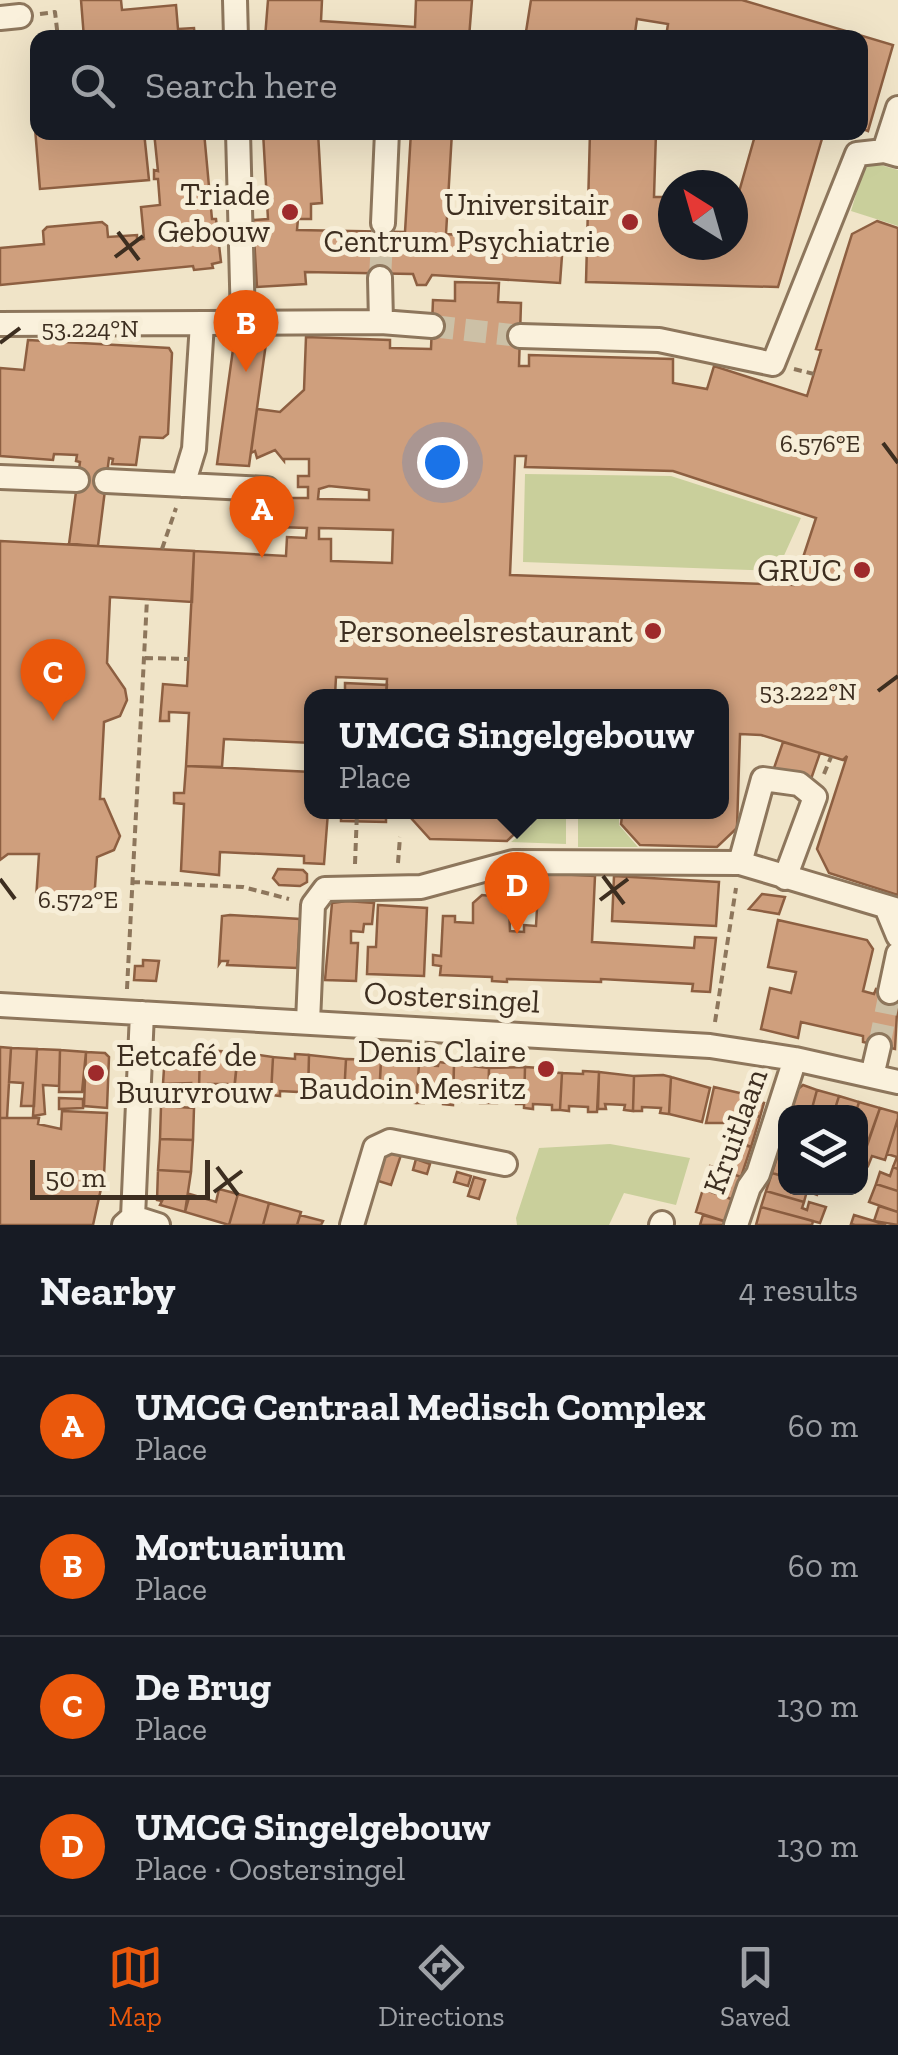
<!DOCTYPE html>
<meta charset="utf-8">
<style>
body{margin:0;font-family:"Zilla Slab",serif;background:#20242c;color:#f1f3f6}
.controls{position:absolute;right:30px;bottom:30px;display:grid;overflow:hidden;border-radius:20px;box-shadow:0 10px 40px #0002}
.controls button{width:90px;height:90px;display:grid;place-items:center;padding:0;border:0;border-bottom:2px solid #363941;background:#171b24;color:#f1f3f6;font:50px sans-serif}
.compass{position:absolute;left:658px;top:170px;width:90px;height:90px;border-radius:50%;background:#171b24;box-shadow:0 10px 40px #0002;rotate:323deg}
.scale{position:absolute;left:30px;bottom:25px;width:180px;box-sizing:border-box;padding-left:10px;border:5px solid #3d2e20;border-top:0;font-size:28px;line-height:35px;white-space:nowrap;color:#3d2e20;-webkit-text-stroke:8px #f7eed8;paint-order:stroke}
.you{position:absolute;left:442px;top:462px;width:35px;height:35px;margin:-25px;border:8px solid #fff;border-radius:50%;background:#1a73e8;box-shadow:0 0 0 15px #1a73e833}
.badge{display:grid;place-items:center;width:65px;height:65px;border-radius:50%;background:#ea580c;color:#fff;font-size:32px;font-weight:700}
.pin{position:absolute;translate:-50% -82px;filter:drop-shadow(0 2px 5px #0008)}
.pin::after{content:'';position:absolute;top:52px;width:35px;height:30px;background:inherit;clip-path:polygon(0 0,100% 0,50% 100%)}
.popup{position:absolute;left:304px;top:689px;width:425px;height:130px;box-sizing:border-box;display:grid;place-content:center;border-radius:20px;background:#171b24;filter:drop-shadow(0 2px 8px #0005);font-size:32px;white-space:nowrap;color:#9ea1a6}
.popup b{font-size:38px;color:#f1f3f6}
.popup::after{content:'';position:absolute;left:50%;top:100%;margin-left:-20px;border:20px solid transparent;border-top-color:#171b24}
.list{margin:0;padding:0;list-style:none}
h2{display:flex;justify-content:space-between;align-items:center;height:130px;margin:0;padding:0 40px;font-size:42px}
h2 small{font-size:32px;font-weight:400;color:#9ea1a6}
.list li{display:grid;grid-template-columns:65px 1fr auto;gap:30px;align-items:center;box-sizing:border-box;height:140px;padding:0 40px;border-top:2px solid #363941}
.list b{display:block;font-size:38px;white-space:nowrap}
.list p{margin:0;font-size:32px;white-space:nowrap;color:#9ea1a6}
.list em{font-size:32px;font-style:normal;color:#9ea1a6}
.icon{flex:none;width:55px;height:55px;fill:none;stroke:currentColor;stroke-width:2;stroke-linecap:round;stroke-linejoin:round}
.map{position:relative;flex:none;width:898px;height:1225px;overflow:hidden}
.search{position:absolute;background:#171b24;box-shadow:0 10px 40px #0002;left:30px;right:30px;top:30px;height:110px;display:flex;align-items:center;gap:25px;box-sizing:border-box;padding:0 35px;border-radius:20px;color:#9ea1a6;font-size:38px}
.sheet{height:690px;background:#171b24}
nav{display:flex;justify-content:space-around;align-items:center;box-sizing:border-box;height:140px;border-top:2px solid #363941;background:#171b24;font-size:28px;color:#9ea1a6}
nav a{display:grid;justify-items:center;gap:5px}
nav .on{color:#ea580c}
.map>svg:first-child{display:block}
</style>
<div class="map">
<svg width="898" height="1225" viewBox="0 0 898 1225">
<rect width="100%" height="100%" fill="#f0e4c8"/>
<path fill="#c9cf9b" d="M866 161 898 170V226L851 211Z
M525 474 671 476 801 518 777 571 523 562Z
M532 816H566V844L511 842 531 826Z
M578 818H619V825L638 847H578Z
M610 1144 690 1158 676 1205 624 1193 609 1225H517L516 1218 539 1148Z"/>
<path fill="#cf9f7d" stroke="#8d5f41" stroke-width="2.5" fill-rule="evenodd" d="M81 0H121L122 10 176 5 178 29 194 28 195 38H84Z
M268 0H322L321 21 415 27 416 0H472L469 38H265Z
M531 0H742L893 45 868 131 860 128V38H525ZM637 19 668 24 666 37 635 33Z
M38 115V132H144L149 180 40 189 34 116Z
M154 132H204L212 219H216L221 262 212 264 213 268 194 270 193 266 0 285V248L44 244 43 231 47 227 102 222 107 226 108 237 137 235V240L144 239 141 207 160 205 158 179H154V170L158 171Z
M263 132H318L322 203 311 204V219H298L297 230 405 232 411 132H452L446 234 563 242 560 283 432 275 426 285H417L413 274 305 272 306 284 257 287 253 220 268 219Z
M590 132H656L654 197H673V245H733V199H737L756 132H824L778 287 586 282Z
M877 221 898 228V895L829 873 817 849 847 756 843 760 761 735 740 734 737 828 717 847 640 845 621 824 622 816 527 814V822L507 841 430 839 411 818V812H722V696H386L387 679 336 677 335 696H312V743L224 739 222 767 186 766 189 713 169 712V721H160L163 684 187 686 194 551 286 556 287 537 306 538 307 528 278 527 279 498H308V487H298V476H309V459H284V461L275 450 257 458 255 451 251 453 257 409 280 412 304 390 306 337 390 340V348L431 349 433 300 455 301V282L499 283 498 302 521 303 519 366H529V355L673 359V383L707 389 714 366 807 396 821 350 816 349 852 234ZM515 456H526L525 467 673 471 816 518 794 585 510 575ZM329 486 369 490V500L318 499 319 489ZM319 528 393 530 392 563 331 561V539H319Z
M235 335 267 336 249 466 217 464Z
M28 340 169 348 172 353 168 434 163 438 140 437 136 465 112 464 113 459 109 458 98 546 69 544 80 462 76 461 77 455 54 454 53 460 0 456V368L24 370Z
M0 541 194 551 192 602 110 597 107 663 125 689 127 700 120 716 104 722 100 799H104L120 836 114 850 97 857 94 902 36 899 39 854H8L0 860Z
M345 683 387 685 386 696H345Z
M783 742 820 753 810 782 773 771Z
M186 766 312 772V812H328L324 864 304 863V856L220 852 219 875 181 871 184 804 174 803V793H184Z
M341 812H386V822L341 821Z
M278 869 303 870 307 874V882L300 886 279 885 273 878Z
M539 873 595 876 592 942 694 948 695 937 716 938 710 992 692 991 693 984 601 979V982L507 979V982L492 981V977L440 975 441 966 433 965V955L441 956 443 916H455V922L473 923V903L482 895 501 897 509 906 510 931 524 932V925L536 926Z
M614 876 719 882 716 926 612 921Z
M762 894 785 897 779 914 749 909Z
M347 901 374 903 372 924H364L363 932 351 931V943H358L356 981 325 980 332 903Z
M378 905 427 908 424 976 367 974 368 947H376Z
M230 915 300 919 297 968 227 965 228 961H221L219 964 222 916Z
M778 920 867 940 873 949 863 991 874 994 876 989 898 994 895 1049 863 1042V1036L801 1022 798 1038 761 1029 770 988 791 993 796 972 768 967Z
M143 960 159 961 156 981 134 980 135 966H143Z
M0 1047 11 1048 7 1118H0Z
M11 1048 37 1049 34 1106H21L23 1083 9 1082Z
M37 1049 60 1050 59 1086 43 1085 45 1114 33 1116Z
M172 1049 200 1052 199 1088H190L191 1083 163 1084 165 1053Z
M60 1050 86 1052 82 1092H59Z
M219 1051 238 1052 234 1090 226 1089 227 1084H208V1089L199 1088 200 1052Z
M86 1052 105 1053 109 1057 107 1108 84 1106Z
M238 1052 273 1057 271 1095H262L263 1090 244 1089 243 1093H234Z
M295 1054 309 1055 308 1097H298V1092L280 1091V1096L271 1095 273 1057 295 1059Z
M309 1055 346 1059 344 1096 335 1095V1090L316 1089V1095L308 1094Z
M346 1059 381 1060 379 1097H371L372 1092H352V1096H344Z
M381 1060 419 1065 416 1103 407 1102 408 1098 388 1097V1101H379Z
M439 1062 454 1064 453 1105 443 1104V1100L425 1099 424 1103H416L419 1065 438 1066Z
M454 1064 489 1068 488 1103H480V1098L461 1097V1101H453Z
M525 1067 524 1104H516V1100L497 1099V1103H488L489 1068Z
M525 1067 540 1068V1072L562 1073 560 1110H552V1105L533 1104V1109L524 1108Z
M583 1071 599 1072 597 1112H588V1107L569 1106V1111L560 1110 562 1073 583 1074Z
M599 1072 634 1076 633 1111 624 1110 625 1105 605 1104 606 1109H598Z
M663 1075 671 1077 669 1114 660 1113 661 1108 642 1107V1111H633L634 1076Z
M671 1077 710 1088 702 1122 669 1114Z
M803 1085 817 1090 811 1112H791L798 1089Z
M714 1087 761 1098 760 1102 764 1103 760 1117 737 1110 730 1123H706Z
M817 1090 839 1096 834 1112H811Z
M839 1096 859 1102 856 1112H834Z
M59 1098 83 1099V1108L59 1109Z
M859 1102 880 1108 860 1164V1112H856Z
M161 1106 194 1108 193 1140 160 1139Z
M880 1108 898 1113V1118L885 1160 872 1156 868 1166 861 1163Z
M737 1110 760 1117 751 1147 731 1139Z
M62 1111 107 1113 104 1175 93 1225H0V1118H39L38 1124 61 1129Z
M898 1118V1169L893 1167 897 1157 887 1154Z
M785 1133H786V1177L772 1173Z
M160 1139 193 1140 191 1172 158 1170Z
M734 1142 751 1147 741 1177 718 1169 721 1159 728 1161Z
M387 1150 401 1155 391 1185 372 1179 375 1168 381 1170Z
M416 1159 430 1164 427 1174 413 1170Z
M710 1166 741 1177 734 1200 703 1189Z
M893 1167 898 1169V1191L876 1184 880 1172 890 1176Z
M158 1170 191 1172 185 1212 160 1205 162 1201 157 1200Z
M457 1172 471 1176 468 1186 454 1182Z
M772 1173 786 1177V1188H820L817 1195 807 1191 804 1202 766 1191Z
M474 1177 485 1180 479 1199 468 1196Z
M876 1184 898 1191V1212L869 1202Z
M219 1189 238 1194 229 1225 185 1212 190 1194 216 1202Z
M703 1189 734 1200 727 1222 696 1212Z
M766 1191 804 1202 802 1208 807 1210 809 1202 826 1207 820 1223 761 1207Z
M238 1194 269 1203 263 1225H229Z
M269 1203 301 1212 297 1225H263Z
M879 1206 898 1212V1225L874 1221Z
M761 1207 813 1221 812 1225H756Z
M300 1215 323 1221 321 1225H297Z
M703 1215 727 1222 726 1225H700Z
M854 1215 874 1221 886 1225H855L851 1224Z"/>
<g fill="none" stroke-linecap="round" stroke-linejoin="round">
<path stroke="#ccc0a6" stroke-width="22" stroke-dasharray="22 11" stroke-linecap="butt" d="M380 278 383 223
M432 326 520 336
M879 1046 890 992"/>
<g stroke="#8d765c" stroke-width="28">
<path id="minor" d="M235 0 236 38
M0 18 20 16
M238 132 243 322
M884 151 898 108
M383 223 387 132
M380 278 381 322
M0 324 381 322 432 326
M520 336 659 340 773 364 857 154 884 151 898 155
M0 477 77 480
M106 481 267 489
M183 485 194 449 202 323
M740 863 763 779 799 784 815 797 785 878
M886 907 898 936
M890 992 898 954
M0 1005 710 1046 795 1059 898 1082
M308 1022 313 905 325 889 421 887 513 862 740 863 898 910
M872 1076 879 1046
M133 1217 158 1225
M124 1225 133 1217 142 1013
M352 1225 375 1148 390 1141 505 1164
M661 1225 662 1223
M736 1225 749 1187 758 1174 795 1059"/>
</g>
<path stroke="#8d765c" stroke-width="4" stroke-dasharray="8 5" stroke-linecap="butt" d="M40 14 55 12 58 38
M794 369 814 374
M162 549 176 508
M145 658 189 659
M361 696V693
M824 774 831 757
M398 863 400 837
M355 864 357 812
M132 882 243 887 289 899
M127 989 147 599
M715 1022 736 888"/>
<use href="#minor" stroke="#faf1dc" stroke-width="22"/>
</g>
<path fill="none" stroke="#3d2e20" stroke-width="4" d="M118 232 139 260M115 257 143 236M0 343 20 328M883 443 898 463M878 691 898 676M603 876 624 904M0 879 15 899M600 900 628 879M217 1167 238 1195M214 1192 242 1171"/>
<g fill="#9e2a2b" stroke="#f7eed8" stroke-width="4">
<circle cx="290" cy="212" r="10"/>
<circle cx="630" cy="222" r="10"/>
<circle cx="862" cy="570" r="10"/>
<circle cx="653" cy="631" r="10"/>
<circle cx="546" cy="1069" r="10"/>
<circle cx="96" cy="1073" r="10"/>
</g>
<g text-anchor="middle" stroke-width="10" stroke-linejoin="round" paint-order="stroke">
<g font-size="32" fill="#3d2e20" stroke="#f7eed8" text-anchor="end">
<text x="270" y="205">Triade<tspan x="270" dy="37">Gebouw</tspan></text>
<text x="610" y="215">Universitair<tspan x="610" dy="37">Centrum Psychiatrie</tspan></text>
<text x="842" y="581">GRUC</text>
<text x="633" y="642">Personeelsrestaurant</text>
<text x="526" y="1062">Denis Claire<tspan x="526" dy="37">Baudoin Mesritz</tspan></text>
<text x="116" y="1066" text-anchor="start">Eetcafé de<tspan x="116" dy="37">Buurvrouw</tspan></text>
</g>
<g font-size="32" fill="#3d2e20" stroke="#f7eed8">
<text transform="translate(452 997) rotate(3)" y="11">Oostersingel</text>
<text transform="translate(735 1131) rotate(-70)" y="11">Kruitlaan</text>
</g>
</g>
<g font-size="25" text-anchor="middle" fill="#3d2e20" stroke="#f7eed8" stroke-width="10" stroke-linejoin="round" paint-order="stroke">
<text x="90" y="337">53.224°N</text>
<text x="820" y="452">6.576°E</text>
<text x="808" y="700">53.222°N</text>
<text x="78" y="908">6.572°E</text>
</g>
</svg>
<div class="controls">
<button><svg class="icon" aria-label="layers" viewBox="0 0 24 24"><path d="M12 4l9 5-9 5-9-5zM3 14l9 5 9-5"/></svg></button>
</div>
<svg class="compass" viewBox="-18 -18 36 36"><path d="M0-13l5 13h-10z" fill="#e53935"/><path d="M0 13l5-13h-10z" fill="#9ea1a6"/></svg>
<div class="scale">50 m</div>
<div class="you"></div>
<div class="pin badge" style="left:262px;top:558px">A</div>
<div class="pin badge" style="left:246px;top:372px">B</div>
<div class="pin badge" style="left:53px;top:721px">C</div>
<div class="pin badge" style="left:517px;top:934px">D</div>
<div class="popup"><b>UMCG Singelgebouw</b>Place</div>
<div class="search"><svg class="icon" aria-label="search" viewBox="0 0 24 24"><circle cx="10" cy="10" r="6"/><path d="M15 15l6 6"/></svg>Search here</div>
</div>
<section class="sheet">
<h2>Nearby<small>4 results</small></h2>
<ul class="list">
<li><span class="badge">A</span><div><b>UMCG Centraal Medisch Complex</b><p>Place</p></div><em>60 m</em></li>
<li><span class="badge">B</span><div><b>Mortuarium</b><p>Place</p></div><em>60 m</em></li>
<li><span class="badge">C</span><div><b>De Brug</b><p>Place</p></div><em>130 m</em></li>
<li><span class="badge">D</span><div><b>UMCG Singelgebouw</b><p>Place · Oostersingel</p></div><em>130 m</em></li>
</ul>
</section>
<nav>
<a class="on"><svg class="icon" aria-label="map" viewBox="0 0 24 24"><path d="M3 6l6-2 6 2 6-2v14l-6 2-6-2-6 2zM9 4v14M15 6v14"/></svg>Map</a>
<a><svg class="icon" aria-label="directions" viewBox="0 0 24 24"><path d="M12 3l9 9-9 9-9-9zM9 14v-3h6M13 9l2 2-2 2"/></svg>Directions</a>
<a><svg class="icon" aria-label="saved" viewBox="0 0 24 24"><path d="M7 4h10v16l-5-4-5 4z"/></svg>Saved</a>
</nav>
